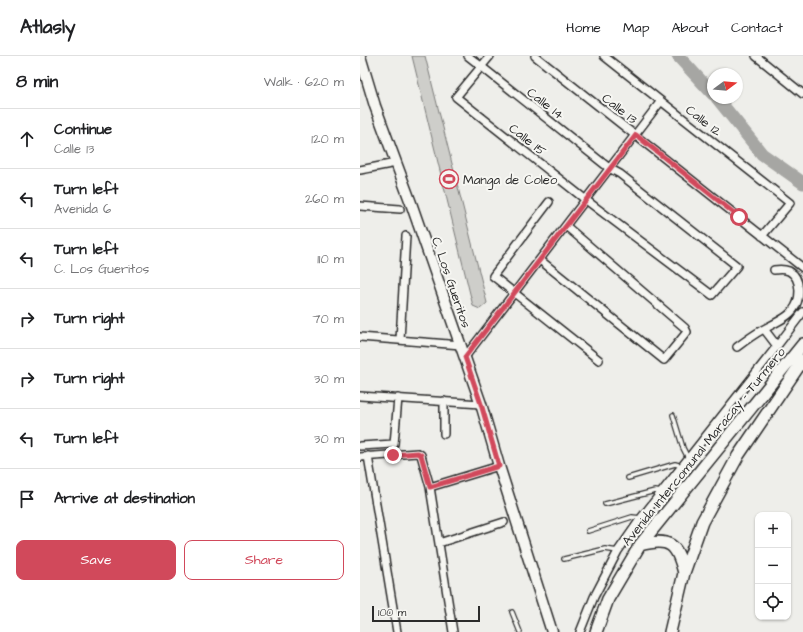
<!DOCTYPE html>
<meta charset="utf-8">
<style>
body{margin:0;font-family:"Architects Daughter",sans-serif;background:#f6f6f6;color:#202124}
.controls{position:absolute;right:12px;bottom:12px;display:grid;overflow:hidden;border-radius:8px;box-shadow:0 1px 3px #0004}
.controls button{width:36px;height:36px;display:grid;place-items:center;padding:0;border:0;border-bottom:1px solid #e0e0e0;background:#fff;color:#202124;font:20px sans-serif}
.compass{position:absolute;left:347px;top:12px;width:36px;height:36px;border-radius:50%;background:#fff;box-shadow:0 1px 3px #0004;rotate:74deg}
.scale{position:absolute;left:12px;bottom:10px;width:108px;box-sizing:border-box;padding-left:4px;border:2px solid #2b2b2b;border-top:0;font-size:11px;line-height:14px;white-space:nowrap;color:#2b2b2b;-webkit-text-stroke:3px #f6f6f2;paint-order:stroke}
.stop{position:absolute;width:12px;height:12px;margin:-9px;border:3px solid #d1495b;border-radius:50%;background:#fff}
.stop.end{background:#d1495b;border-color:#fff;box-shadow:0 1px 4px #0008}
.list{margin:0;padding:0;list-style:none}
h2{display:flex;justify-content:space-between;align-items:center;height:52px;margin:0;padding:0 16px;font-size:17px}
h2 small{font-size:13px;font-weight:400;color:#757577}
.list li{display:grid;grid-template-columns:26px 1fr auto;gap:12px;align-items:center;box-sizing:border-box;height:60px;padding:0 16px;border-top:1px solid #e0e0e0}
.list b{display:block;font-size:15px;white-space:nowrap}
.list p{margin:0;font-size:13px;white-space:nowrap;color:#757577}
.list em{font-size:13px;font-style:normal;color:#757577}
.actions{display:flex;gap:8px;padding:12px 16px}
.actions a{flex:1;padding:9px 0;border:1px solid #d1495b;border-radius:8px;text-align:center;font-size:14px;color:#d1495b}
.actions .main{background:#d1495b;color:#fff}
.icon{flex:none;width:22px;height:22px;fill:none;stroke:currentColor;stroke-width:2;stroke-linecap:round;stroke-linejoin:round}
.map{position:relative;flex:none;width:443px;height:576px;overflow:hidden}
header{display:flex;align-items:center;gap:24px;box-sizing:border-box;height:56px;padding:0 20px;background:#fff;border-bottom:1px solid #e0e0e0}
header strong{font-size:19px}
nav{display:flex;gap:22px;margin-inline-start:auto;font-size:14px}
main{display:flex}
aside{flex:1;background:#fff}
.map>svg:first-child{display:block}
</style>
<header>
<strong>Atlasly</strong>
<nav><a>Home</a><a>Map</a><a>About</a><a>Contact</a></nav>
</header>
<main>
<aside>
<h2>8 min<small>Walk · 620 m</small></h2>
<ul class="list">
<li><svg class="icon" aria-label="ahead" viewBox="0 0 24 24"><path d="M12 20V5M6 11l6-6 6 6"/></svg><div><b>Continue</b><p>Calle 13</p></div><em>120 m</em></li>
<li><svg class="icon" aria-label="left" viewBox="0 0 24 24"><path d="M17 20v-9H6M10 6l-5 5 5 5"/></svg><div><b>Turn left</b><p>Avenida 6</p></div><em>260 m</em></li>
<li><svg class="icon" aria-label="left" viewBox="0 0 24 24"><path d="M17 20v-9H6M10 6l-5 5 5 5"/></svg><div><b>Turn left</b><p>C. Los Gueritos</p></div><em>110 m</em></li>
<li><svg class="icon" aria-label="right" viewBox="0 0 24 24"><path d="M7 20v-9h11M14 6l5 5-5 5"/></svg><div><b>Turn right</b></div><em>70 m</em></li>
<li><svg class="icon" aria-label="right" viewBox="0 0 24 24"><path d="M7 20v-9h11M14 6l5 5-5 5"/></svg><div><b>Turn right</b></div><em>30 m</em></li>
<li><svg class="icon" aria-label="left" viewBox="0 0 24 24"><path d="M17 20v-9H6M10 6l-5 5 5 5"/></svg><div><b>Turn left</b></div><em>30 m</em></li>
<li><svg class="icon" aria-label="arrive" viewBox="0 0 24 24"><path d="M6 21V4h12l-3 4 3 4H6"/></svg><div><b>Arrive at destination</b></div></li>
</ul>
<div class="actions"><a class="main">Save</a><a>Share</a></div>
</aside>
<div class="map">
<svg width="443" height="576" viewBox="0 0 443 576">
<rect width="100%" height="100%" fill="#eeeeea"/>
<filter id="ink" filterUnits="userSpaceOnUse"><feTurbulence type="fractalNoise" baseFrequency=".025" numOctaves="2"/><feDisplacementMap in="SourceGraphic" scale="8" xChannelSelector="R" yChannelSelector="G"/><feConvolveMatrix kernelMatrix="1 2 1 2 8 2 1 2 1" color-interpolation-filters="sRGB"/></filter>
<g filter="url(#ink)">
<path fill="#cececa" stroke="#7c7c7a" d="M52 0H65L127 247 120 253 113 250Z"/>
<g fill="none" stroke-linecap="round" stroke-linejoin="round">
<path stroke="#a6a6a3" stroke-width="13" d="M318 0 353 38
M357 42 402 98 443 127"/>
<g stroke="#2b2b2b" stroke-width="6">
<path id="lane" d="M313 359 323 392 328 402
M268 422 315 408 322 410
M245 448 295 435 302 436
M228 475 272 461 281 462
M204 503 245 493 258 495
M152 556 160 576"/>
</g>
<g stroke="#2b2b2b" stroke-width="10">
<path id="street" d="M108 0 122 11 249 112 260 118 377 210 352 239 226 144 96 41 130 0
M175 0 443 212
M244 0 430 147 402 180
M396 0 443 38
M0 114 36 107
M189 146 133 220 239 304
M0 150 40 153
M180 204 304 304 327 276 325 272 206 170
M404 273 417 290
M0 281 101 289
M40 284 46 180
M377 291C385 285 393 279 402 274 411 269 428 262 433 254 441 244 442 222 429 215 424 213 420 213 414 214
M105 301 301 45
M0 340 121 348
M84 378V345
M0 390 34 388 38 342
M8 400 37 576
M0 401 58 397 61 399 70 431 93 576
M70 431 139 410
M79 487 144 466
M220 576 234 541 258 495 281 462 417 290 443 256"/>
</g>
<g stroke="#2b2b2b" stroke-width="13">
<path id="secondary" d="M0 0 15 50 51 147 121 348 139 410 192 576"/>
</g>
<g stroke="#2b2b2b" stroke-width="14">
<path id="primary" d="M280 489C310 481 317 488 324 517
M236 576 248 543 280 489 443 288
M310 576 324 517 342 466 378 400 443 304"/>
</g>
<use href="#lane" stroke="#f6f6f2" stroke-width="3.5"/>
<use href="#street" stroke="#f6f6f2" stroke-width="7"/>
<use href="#secondary" stroke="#f6f6f2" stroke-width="10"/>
<use href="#primary" stroke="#f6f6f2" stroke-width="11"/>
</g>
</g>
<g fill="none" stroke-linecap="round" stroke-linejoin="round" filter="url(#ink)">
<path stroke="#d1495b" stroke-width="5" d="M33 399 58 397 61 399 70 431 139 410 121 348 105 301 276 79 379 161"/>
</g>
<defs>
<g id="stadium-ring" transform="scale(1)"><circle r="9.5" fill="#f6f6f2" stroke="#d1495b" stroke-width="1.5"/><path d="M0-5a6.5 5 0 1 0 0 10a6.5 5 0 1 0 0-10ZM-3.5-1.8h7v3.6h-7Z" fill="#d1495b"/></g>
</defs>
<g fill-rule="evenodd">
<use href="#stadium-ring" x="89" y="123"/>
</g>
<g text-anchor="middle" stroke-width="4" stroke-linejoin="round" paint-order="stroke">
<g font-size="13" fill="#2b2b2b" stroke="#f6f6f2">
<text transform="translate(186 47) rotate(38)" y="5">Calle 14</text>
<text transform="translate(260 52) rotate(38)" y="5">Calle 13</text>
<text transform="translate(344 64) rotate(38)" y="5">Calle 12</text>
<text transform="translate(168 83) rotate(38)" y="5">Calle 15</text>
<text transform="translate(92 226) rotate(71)" y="5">C. Los Gueritos</text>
<text transform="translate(343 390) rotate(-51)" y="5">Avenida Intercomunal Maracay - Turmero</text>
</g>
<g font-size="13" fill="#2b2b2b" stroke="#f6f6f2" text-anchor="start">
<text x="103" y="128">Manga de Coleo</text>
</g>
</g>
</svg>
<div class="controls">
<button>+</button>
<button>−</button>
<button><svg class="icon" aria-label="locate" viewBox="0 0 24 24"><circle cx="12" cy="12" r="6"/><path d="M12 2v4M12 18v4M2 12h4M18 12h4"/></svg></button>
</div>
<svg class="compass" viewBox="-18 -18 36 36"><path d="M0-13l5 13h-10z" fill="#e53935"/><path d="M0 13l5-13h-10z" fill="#757577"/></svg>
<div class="scale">100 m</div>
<div class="stop" style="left:379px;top:161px"></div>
<div class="stop end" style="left:33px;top:399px"></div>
</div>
</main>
